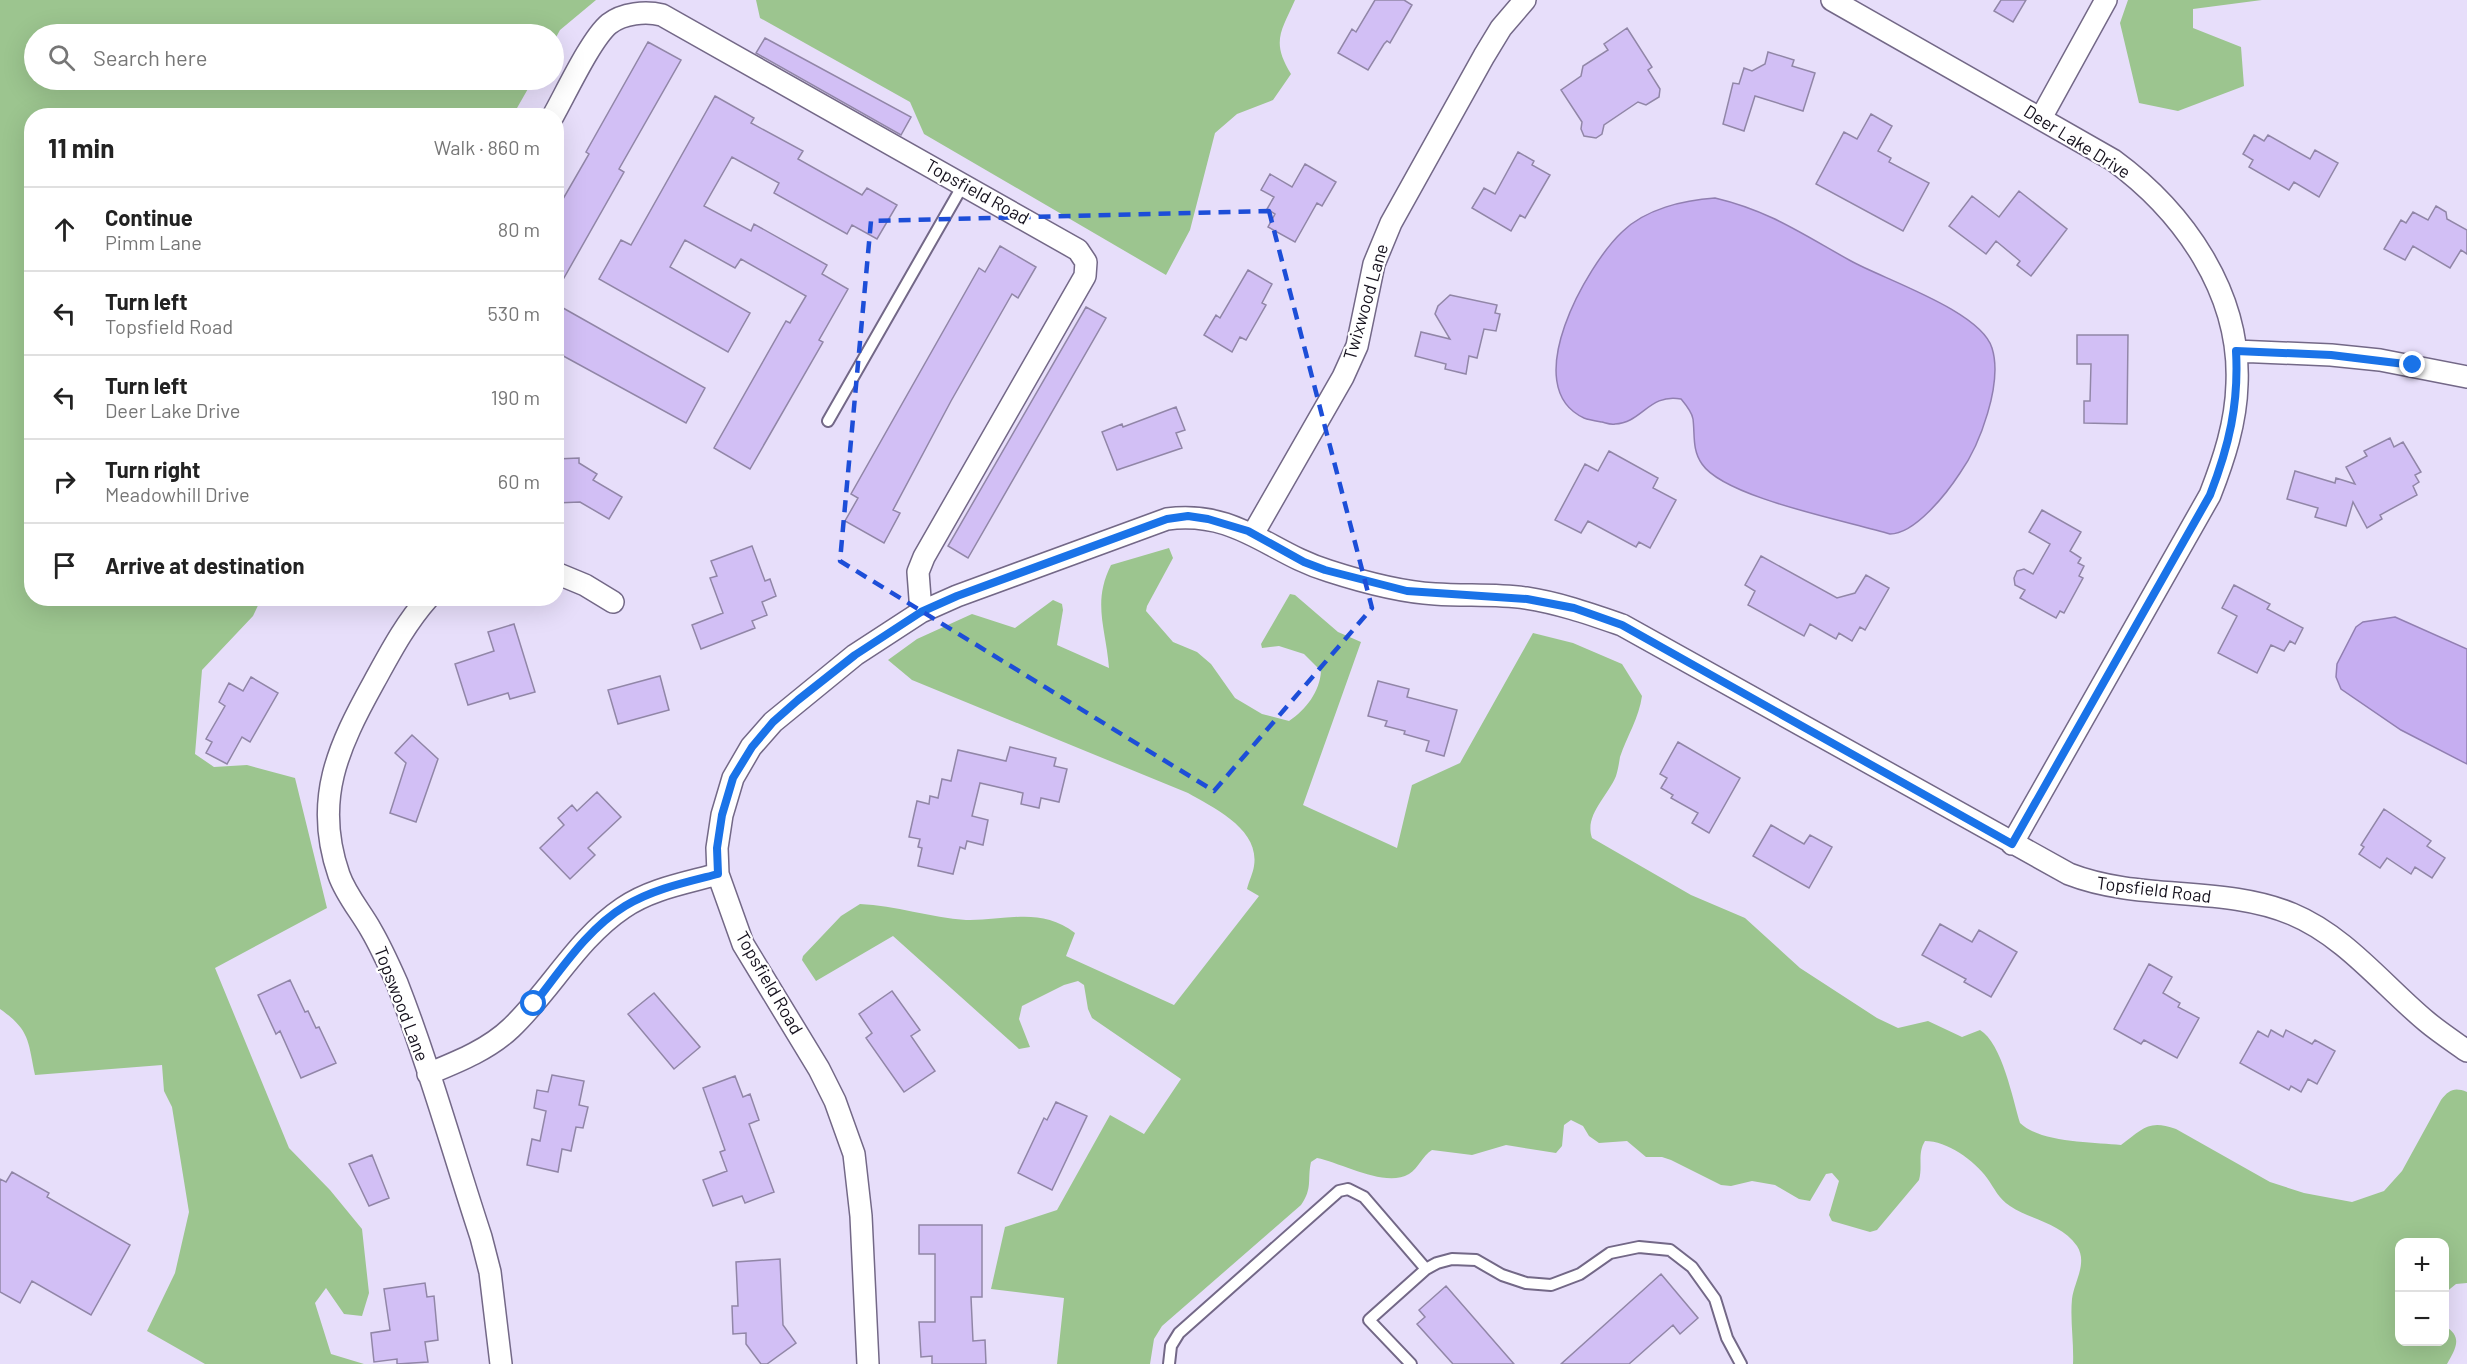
<!DOCTYPE html>
<meta charset="utf-8">
<style>
body{margin:0;font-family:Barlow,sans-serif;background:#f6f6f6;color:#222}
.controls{position:absolute;right:18px;bottom:18px;display:grid;overflow:hidden;border-radius:12px;box-shadow:0 6px 24px #0002}
.controls button{width:54px;height:54px;display:grid;place-items:center;padding:0;border:0;border-bottom:2px solid #e0e0e0;background:#fff;color:#222;font:30px sans-serif}
.stop{position:absolute;width:18px;height:18px;margin:-14px;border:4px solid #1a73e8;border-radius:50%;background:#fff}
.stop.end{background:#1a73e8;border-color:#fff;box-shadow:0 2px 6px #0008}
.list{margin:0;padding:0;list-style:none}
h2{display:flex;justify-content:space-between;align-items:center;height:78px;margin:0;padding:0 24px;font-size:26px}
h2 small{font-size:20px;font-weight:400;color:#767676}
.list li{display:grid;grid-template-columns:39px 1fr auto;gap:18px;align-items:center;box-sizing:border-box;height:84px;padding:0 24px;border-top:2px solid #e0e0e0}
.list b{display:block;font-size:22px;white-space:nowrap}
.list p{margin:0;font-size:20px;white-space:nowrap;color:#767676}
.list em{font-size:20px;font-style:normal;color:#767676}
.icon{flex:none;width:33px;height:33px;fill:none;stroke:currentColor;stroke-width:2;stroke-linecap:round;stroke-linejoin:round}
.map{position:relative;flex:none;width:2467px;height:1364px;overflow:hidden}
.search{position:absolute;background:#fff;box-shadow:0 6px 24px #0002;left:24px;top:24px;width:540px;height:66px;display:flex;align-items:center;gap:15px;box-sizing:border-box;padding:0 21px;border-radius:33px;color:#767676;font-size:22px}
.panel{position:absolute;background:#fff;box-shadow:0 6px 24px #0002;left:24px;top:108px;width:540px;height:498px;border-radius:24px}
.map>svg:first-child{display:block}
</style>
<div class="map">
<svg width="2467" height="1364" viewBox="0 0 2467 1364">
<rect width="100%" height="100%" fill="#e7defa"/>
<path fill="#9cc58f" d="M0 0H596L560 30 554 41V34H34V80H533L513 115 32 116V598L261 599 253 616 202 670 195 754 214 767 247 765 295 778 327 908 215 968 289 1148 330 1190 362 1229 369 1293 362 1316 344 1314 326 1288 315 1303 331 1354 364 1364H205L147 1331 175 1273 189 1212 172 1107 164 1091 162 1065 35 1075C28 1041 30 1030 0 1009Z
M756 0H1295C1281 32 1271 41 1291 74L1273 100 1237 114 1215 133 1190 230 1166 275 924 134 910 102 760 18Z
M2128 0H2262L2193 9V28L2241 47 2244 86 2178 111 2139 103 2120 23Z
M1169 548 1173 558 1147 606 1146 611 1173 642 1197 652 1211 664 1235 698 1262 714 1289 721C1306 710 1320 691 1321 671L1304 654 1279 646 1262 648 1261 644 1290 594 1295 595 1338 632 1361 642 1303 805 1397 848 1412 785 1460 763 1533 633 1573 643 1622 664 1642 696C1639 718 1627 736 1620 757 1619 763 1618 770 1616 776 1608 796 1584 815 1592 838L1691 895 1745 918 1800 968 1877 1018 1898 1028 1928 1021 1962 1037 1980 1030C2002 1043 2013 1100 2020 1123 2041 1143 2093 1142 2121 1145 2143 1129 2148 1119 2176 1129L2270 1182 2304 1193 2352 1202 2384 1191 2402 1171 2441 1100C2449 1090 2454 1087 2467 1092V1283L2456 1284 2445 1293 2444 1242H2400V1342H2444L2445 1326C2463 1337 2456 1348 2447 1364H2073C2074 1343 2070 1320 2072 1299 2074 1282 2088 1263 2077 1246 2061 1223 2031 1220 2010 1206 1998 1198 1995 1189 1987 1178 1974 1160 1947 1141 1925 1141 1917 1154 1923 1166 1919 1180L1877 1230 1870 1232 1832 1221 1829 1215 1839 1181 1832 1173 1826 1174 1810 1201 1799 1199 1775 1185 1752 1181 1731 1186 1721 1185 1671 1160 1662 1157H1646L1627 1141 1599 1143 1589 1136 1583 1126 1571 1120 1564 1125 1562 1146 1556 1153 1506 1145 1472 1155 1432 1150C1422 1156 1419 1168 1409 1174 1385 1188 1342 1163 1317 1158L1311 1162C1307 1180 1313 1188 1301 1205L1162 1326 1154 1339 1150 1364H1057L1064 1298 991 1289 1005 1227 1057 1210 1110 1115 1144 1134 1181 1079 1092 1018 1088 1009 1084 985 1078 981 1064 985 1022 1006 1019 1019 1030 1047 1019 1049 893 936 816 981 802 960 803 956 841 916 860 904C895 905 931 918 966 920 1006 921 1040 906 1075 933L1066 956 1174 1005 1259 896 1247 889C1249 881 1253 873 1254 866 1260 829 1214 808 1188 793L912 680 888 660 917 639 972 614 1015 628 1053 600 1062 604 1063 610 1057 645 1109 668C1106 628 1092 603 1111 565Z"/>
<path fill="#c6aef1" stroke="#917fb1" stroke-width="1.5" d="M1715 198C1770 211 1802 234 1851 261 1883 279 1981 311 1992 348 2003 383 1980 445 1960 473 1947 493 1915 534 1890 534 1848 521 1725 498 1702 464 1692 450 1695 435 1693 419 1692 412 1686 405 1681 399 1649 393 1642 423 1615 424 1611 425 1606 423 1602 422 1596 421 1589 420 1584 418 1517 387 1587 265 1622 232 1645 209 1684 200 1715 198Z
M2395 617 2467 649V764L2401 730 2341 689 2336 677 2337 664 2356 627 2363 622Z"/>
<path fill="#d2bff5" stroke="#9186a7" stroke-width="1.5" d="M1375 0H1404L1412 5 1390 43 1387 41 1384 44 1368 70 1338 53 1352 29 1356 32Z
M2001 0H2026L2013 22 1994 11Z
M1627 28 1652 67 1648 70 1660 89 1659 97 1646 105 1638 102 1604 125 1602 134 1596 138 1584 136 1581 129 1582 122 1561 90 1581 76 1583 66 1608 50 1604 44Z
M765 38 911 117 901 135 756 53Z
M648 42 681 60 619 169 624 172 556 292V211L589 154 586 152Z
M1768 52 1794 60 1792 66 1815 73 1803 111 1755 96 1744 131 1723 124 1733 83 1739 84 1744 68 1752 71 1765 64Z
M715 96 754 118 751 123 803 151 798 159 862 195 867 188 897 205 877 239 852 225 847 234 774 193 779 183 732 157 704 206 751 231 754 224 827 265 822 274 848 289 819 340 823 342 750 469 714 448 786 321 790 323 806 296 741 259 735 268 685 240 670 267 750 313 728 352 599 279 621 240 631 245Z
M1871 114 1892 126 1878 151 1891 158 1889 162 1929 183 1903 231 1816 184 1844 132 1857 139Z
M2254 135 2264 141 2268 135 2310 159 2315 150 2338 163 2319 197 2294 182 2289 190 2249 167 2253 160 2243 154Z
M1518 152 1534 161 1532 165 1550 175 1525 218 1520 215 1511 231 1472 208 1484 188 1495 194Z
M1305 164 1336 182 1322 206 1317 203 1295 242 1268 227 1275 214 1267 209 1274 197 1261 190 1270 174 1292 187Z
M2019 191 2067 229 2031 276 2017 265 2020 261 1996 241 1986 254 1949 226 1972 196 1999 217Z
M2436 206 2446 212 2447 219 2467 230V254L2461 250 2450 268 2413 246 2405 260 2384 249 2401 220 2406 223 2413 212 2428 220Z
M1000 246 1036 267 1018 298 1012 294 951 401 893 510 900 513 884 543 845 521 858 498 851 494 979 268 985 272Z
M1248 270 1272 284 1262 303 1266 305 1246 340 1240 337 1232 352 1204 335 1216 315 1220 318Z
M1450 295 1497 305 1495 313 1500 314 1496 331 1484 329 1477 358 1469 356 1466 374 1445 369 1446 364 1415 356 1421 332 1450 339 1435 314 1438 306Z
M556 304 705 388 686 423 556 352Z
M1086 307 1106 318 968 558 948 546Z
M2077 335H2128L2127 424 2084 423V401H2090L2091 364H2077Z
M1176 407 1185 430 1176 433 1182 448 1117 470 1102 432 1122 424 1123 427Z
M2390 438 2394 447 2403 442 2421 472 2415 475 2419 482 2413 486 2417 495 2380 515 2382 519 2367 528 2353 502 2346 526 2315 517 2318 508 2287 499 2295 471 2335 483 2336 478 2355 484 2346 467 2367 456 2364 451Z
M1609 451 1658 478 1653 488 1676 500 1650 548 1639 542 1636 547 1588 521 1581 533 1555 520 1585 464 1598 471Z
M579 458V463L597 474 593 480 622 497 609 519 580 502 556 503V459Z
M2042 510 2081 532 2070 551 2081 558 2078 563 2084 566 2079 576 2083 578 2064 613 2060 611 2056 618 2020 598 2025 590 2015 585 2014 578 2017 571 2024 569 2033 574 2050 544 2029 532Z
M752 546 765 581 770 579 776 596 762 602 767 615 752 621 755 628 701 649 692 625 723 613 710 578 717 576 711 561Z
M1761 556 1837 598 1855 593 1866 575 1889 588 1865 630 1860 627 1852 641 1839 633 1836 639 1810 624 1804 636 1748 605 1755 591 1745 585Z
M2234 585 2270 604 2267 609 2303 628 2295 644 2290 641 2284 651 2271 645 2257 673 2218 653 2237 616 2222 608Z
M514 624 535 692 510 699 508 693 468 705 455 664 494 651 488 632Z
M660 676 669 710 618 724 608 690Z
M251 677 278 693 250 742 242 737 227 764 206 753 212 742 206 739 225 706 219 702 229 683 243 691Z
M1378 681 1409 689 1407 697 1457 710 1444 756 1426 751 1429 741 1404 734 1405 731 1385 726 1387 721 1368 716Z
M412 735 438 759 416 822 390 813 406 763 395 753Z
M1678 742 1740 778 1709 833 1692 823 1698 813 1671 798 1673 795 1661 788 1667 778 1660 774Z
M1010 747 1056 758 1054 766 1067 769 1059 802 1041 798 1039 808 1021 804 1023 793 980 783 972 816 988 820 983 845 967 841 965 849 960 847 953 874 918 866 922 848 918 847 920 839 909 837 917 801 929 804 930 796 938 798 942 779 951 781 958 750 1006 761Z
M597 792 621 817 588 848 595 855 570 879 540 848 564 825 558 818 572 805 577 811Z
M2384 809 2431 841 2427 846 2445 858 2432 878 2415 867 2411 874 2387 858 2380 868 2359 854 2364 847 2361 845Z
M1771 825 1804 844 1810 835 1832 847 1809 888 1753 856Z
M1940 924 1972 942 1979 930 2017 952 1991 997 1964 982 1966 979 1922 955Z
M2149 964 2172 977 2163 993 2180 1003 2178 1007 2199 1018 2177 1058 2144 1040 2141 1044 2114 1029Z
M290 980 305 1012 308 1011 316 1028 319 1027 336 1063 301 1078 280 1031 276 1034 258 995Z
M892 991 920 1030 911 1036 935 1071 904 1092 866 1038 872 1033 859 1014Z
M654 993 700 1047 674 1069 628 1014Z
M2271 1030 2283 1037 2286 1030 2312 1044 2315 1040 2335 1051 2317 1084 2308 1079 2301 1092 2291 1086 2289 1090 2240 1063 2258 1031 2268 1037Z
M552 1075 584 1081 579 1105 588 1107 583 1128 576 1127 571 1151 562 1149 558 1172 527 1165 532 1139 540 1141 546 1111 534 1108 537 1090 548 1092Z
M735 1076 743 1097 750 1094 759 1120 749 1124 774 1192 745 1203 742 1196 713 1206 703 1180 727 1171 720 1152 725 1150 703 1088Z
M1056 1102 1087 1116 1052 1190 1018 1173 1044 1118 1047 1120Z
M372 1155 389 1198 369 1206 349 1164Z
M12 1172 49 1193 47 1197 130 1245 91 1315 32 1281 20 1303 0 1292V1179L6 1182Z
M919 1225H982V1297H971L973 1341 985 1340 986 1364H932V1356L921 1357 919 1322H935V1254H919Z
M780 1259 783 1325 796 1343 767 1364H761L746 1344V1333L733 1334 732 1306H738L736 1262Z
M1661 1274 1698 1318 1680 1334 1673 1325 1629 1364H1561Z
M425 1283 427 1297 434 1296 438 1340 425 1342 428 1362 397 1364V1359L374 1362 371 1333 390 1330 384 1289Z
M1446 1286 1514 1364H1453L1417 1324 1425 1317 1419 1310Z"/>
<g fill="none" stroke-linecap="round" stroke-linejoin="round">
<g stroke="#736887" stroke-width="14">
<path id="service" d="M828 421 963 185
M1169 1364 1171 1346 1179 1333 1339 1191 1348 1189 1364 1197 1426 1269
M1411 1364 1369 1320 1426 1269 1437 1263 1452 1259 1476 1260 1502 1275 1526 1283 1551 1285 1580 1274 1610 1253 1639 1247 1670 1250 1692 1267 1715 1299 1727 1338 1741 1364"/>
</g>
<g stroke="#736887" stroke-width="24">
<path id="minor" d="M1832 0 2113 160C2184 212 2241 293 2237 384 2236 423 2224 459 2210 495L2012 844
M553 116C566 93 591 39 609 24 623 13 646 11 662 15L1078 250 1086 262 1085 276 924 557 918 572 921 612
M2041 118 2106 0
M2236 351 2331 355 2380 360 2467 377
M1253 534 1343 377 1357 346 1374 264 1391 223 1484 56 1501 28 1525 0
M556 573 585 585 613 602
M428 598C405 624 390 653 374 682 338 747 313 800 339 875 346 895 361 912 371 930 381 947 389 965 397 983 429 1065 453 1152 481 1237L490 1272 501 1364
M428 1074C457 1062 488 1050 511 1028 551 990 577 939 623 908 650 889 686 883 718 874
M868 1364 861 1216 854 1154 835 1101 819 1069 743 944 718 874 717 848 722 815 733 778 751 747 773 722 855 655 921 612 957 596 1167 519C1238 510 1269 553 1329 571 1363 582 1399 592 1435 594 1466 596 1496 594 1526 598 1559 603 1590 614 1622 625L2069 874C2141 902 2223 885 2292 914 2345 936 2383 985 2426 1021 2439 1032 2453 1041 2467 1051"/>
</g>
<use href="#service" stroke="#fff" stroke-width="10"/>
<use href="#minor" stroke="#fff" stroke-width="21"/>
</g>
<g fill="none" stroke-linecap="round" stroke-linejoin="round">
<path stroke="#1a73e8" stroke-width="8" d="M534 1004C561 970 587 929 625 906 653 889 687 882 718 874L717 848 722 815 733 778 752 747 773 722 798 700 855 655 921 612 957 596 1167 519 1188 516 1208 519 1248 531 1304 562 1325 570 1407 591 1527 599 1574 608 1622 625 2012 844 2210 495C2229 446 2239 404 2236 351L2331 355 2413 365"/>
</g>
<path fill="none" stroke="#1d4ed8" stroke-width="4.5" stroke-dasharray="12 8" stroke-linejoin="round" d="M1269 211 1372 608 1214 791 840 561 871 221Z"/>
<g text-anchor="middle" stroke-width="4.5" stroke-linejoin="round" paint-order="stroke">
<g font-size="18" fill="#15111d" stroke="#fff">
<text transform="translate(2077 142) rotate(32)" y="6">Deer Lake Drive</text>
<text transform="translate(977 192) rotate(29)" y="6">Topsfield Road</text>
<text transform="translate(1366 302) rotate(-74)" y="6">Twixwood Lane</text>
<text transform="translate(2154 890) rotate(7)" y="6">Topsfield Road</text>
<text transform="translate(769 983) rotate(60)" y="6">Topsfield Road</text>
<text transform="translate(401 1004) rotate(69)" y="6">Topswood Lane</text>
</g>
</g>
</svg>
<div class="controls">
<button>+</button>
<button>−</button>
</div>
<div class="stop" style="left:534px;top:1004px"></div>
<div class="stop end" style="left:2413px;top:365px"></div>
<div class="search"><svg class="icon" aria-label="search" viewBox="0 0 24 24"><circle cx="10" cy="10" r="6"/><path d="M15 15l6 6"/></svg>Search here</div>
<section class="panel">
<h2>11 min<small>Walk · 860 m</small></h2>
<ul class="list">
<li><svg class="icon" aria-label="ahead" viewBox="0 0 24 24"><path d="M12 20V5M6 11l6-6 6 6"/></svg><div><b>Continue</b><p>Pimm Lane</p></div><em>80 m</em></li>
<li><svg class="icon" aria-label="left" viewBox="0 0 24 24"><path d="M17 20v-9H6M10 6l-5 5 5 5"/></svg><div><b>Turn left</b><p>Topsfield Road</p></div><em>530 m</em></li>
<li><svg class="icon" aria-label="left" viewBox="0 0 24 24"><path d="M17 20v-9H6M10 6l-5 5 5 5"/></svg><div><b>Turn left</b><p>Deer Lake Drive</p></div><em>190 m</em></li>
<li><svg class="icon" aria-label="right" viewBox="0 0 24 24"><path d="M7 20v-9h11M14 6l5 5-5 5"/></svg><div><b>Turn right</b><p>Meadowhill Drive</p></div><em>60 m</em></li>
<li><svg class="icon" aria-label="arrive" viewBox="0 0 24 24"><path d="M6 21V4h12l-3 4 3 4H6"/></svg><div><b>Arrive at destination</b></div></li>
</ul>
</section>
</div>
